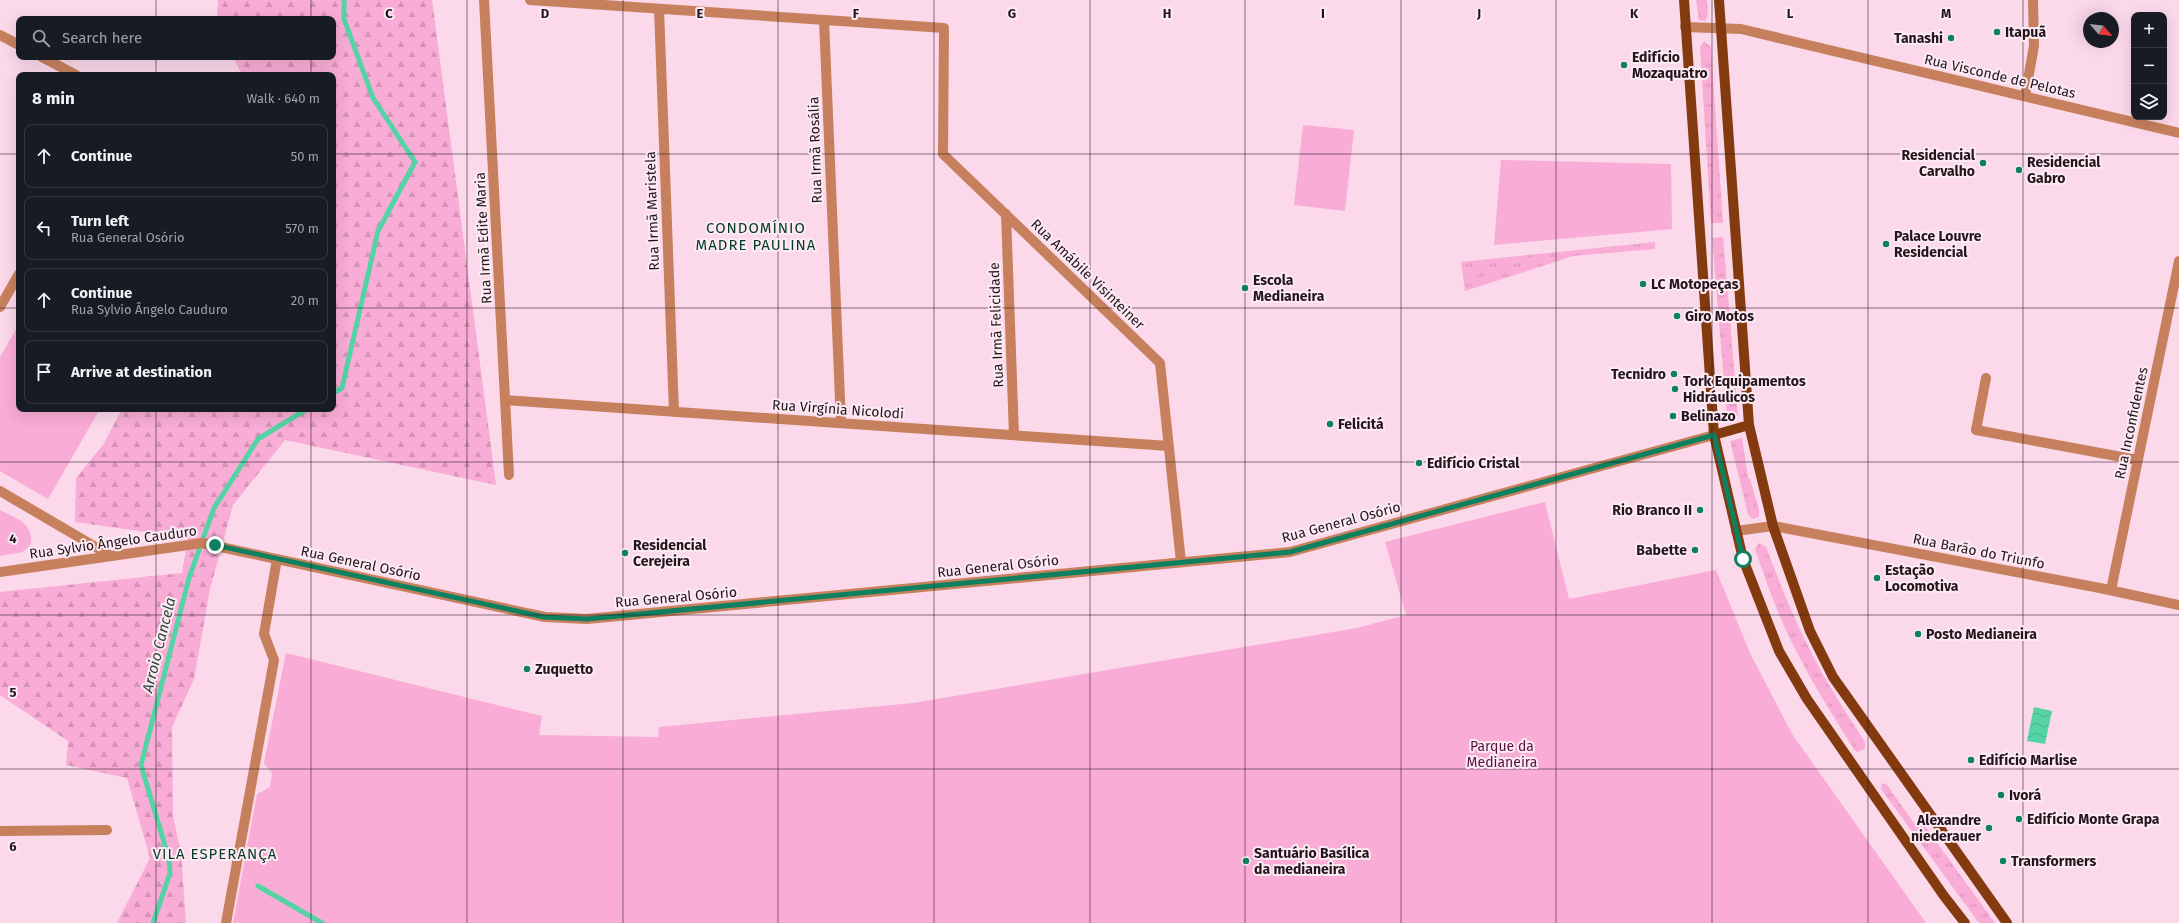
<!DOCTYPE html>
<meta charset="utf-8">
<style>
body{margin:0;font-family:"Fira Sans",sans-serif;background:#20242c;color:#f1f3f6}
.controls{position:absolute;right:12px;top:12px;display:grid;overflow:hidden;border-radius:8px;box-shadow:0 4px 16px #0002}
.controls button{width:36px;height:36px;display:grid;place-items:center;padding:0;border:0;border-bottom:1px solid #363941;background:#171b24;color:#f1f3f6;font:20px sans-serif}
.compass{position:absolute;left:2083px;top:12px;width:36px;height:36px;border-radius:50%;background:#171b24;box-shadow:0 4px 16px #0002;rotate:117deg}
.stop{position:absolute;width:12px;height:12px;margin:-9px;border:3px solid #0d815f;border-radius:50%;background:#fff}
.stop.end{background:#0d815f;border-color:#fff;box-shadow:0 1px 4px #0008}
.list{margin:0;padding:0;list-style:none}
h2{display:flex;justify-content:space-between;align-items:center;height:52px;margin:0;padding:0 16px;font-size:17px}
h2 small{font-size:13px;font-weight:400;color:#9ea1a6}
.list li{display:grid;grid-template-columns:26px 1fr auto;gap:12px;align-items:center;box-sizing:border-box;height:64px;margin:0 8px 8px;padding:0 8px;border:1px solid #363941;border-radius:8px}
.list b{display:block;font-size:15px;white-space:nowrap}
.list p{margin:0;font-size:13px;white-space:nowrap;color:#9ea1a6}
.list em{font-size:13px;font-style:normal;color:#9ea1a6}
.icon{flex:none;width:22px;height:22px;fill:none;stroke:currentColor;stroke-width:2;stroke-linecap:round;stroke-linejoin:round}
.map{position:relative;flex:none;width:2179px;height:923px;overflow:hidden}
.search{position:absolute;background:#171b24;box-shadow:0 4px 16px #0002;left:16px;top:16px;width:320px;height:44px;display:flex;align-items:center;gap:10px;box-sizing:border-box;padding:0 14px;border-radius:8px;color:#9ea1a6;font-size:15px}
.panel{position:absolute;background:#171b24;box-shadow:0 4px 16px #0002;left:16px;top:72px;width:320px;height:340px;border-radius:8px}
.map>svg:first-child{display:block}
</style>
<div class="map">
<svg width="2179" height="923" viewBox="0 0 2179 923">
<defs>
<pattern id="grass-tufts" width="24" height="20" patternUnits="userSpaceOnUse"><rect width="24" height="20" fill="#f9acd5"/><path d="M3 7l-1-3M5 7V3M7 7l1-3M15 17l-1-3M17 17v-4M19 17l1-3" fill="none" stroke="#d593b6"/></pattern>
<pattern id="forest-firs" width="22" height="20" patternUnits="userSpaceOnUse"><rect width="22" height="20" fill="#f9acd5"/><path d="M5 1l3.5 6h-7zM16 11l3.5 6h-7z" fill="#d593b6"/></pattern>
<pattern id="water-waves" width="16" height="10" patternUnits="userSpaceOnUse"><rect width="16" height="10" fill="#54d3a5"/><path d="M0 5q4-4 8 0t8 0" fill="none" stroke="#49b48e"/></pattern>
</defs>
<rect width="100%" height="100%" fill="#fbd8ea"/>
<path fill="url(#grass-tufts)" d="M1696 0H1707L1708 15 1705 21 1699 20Z
M1704 41 1711 47 1723 223H1711L1700 47Z
M1723 237 1738 416 1727 417 1712 238Z
M1655 242V249L1573 256 1465 291 1461 262Z
M1742 438 1748 478 1750 479 1759 510V517L1752 519 1748 514 1730 441Z
M1759 543 1766 547C1779 581 1792 615 1809 648 1825 681 1845 711 1865 742V749L1857 752 1854 749C1825 703 1796 657 1776 607 1768 588 1762 568 1755 549Z
M1882 783 1887 785 1916 826H1925L1995 923H1979L1881 789Z"/>
<path fill="url(#forest-firs)" d="M218 0H432L496 485 285 440 233 505 210 589 194 679 172 727 173 816 181 853 186 923H117L150 858 127 778 66 765 68 741 0 695V592L182 573 188 538 75 522 76 478 103 445 122 409H333V75H242L233 57H333V19H217Z"/>
<path fill="#f9acd5" d="M1303 125 1354 130 1345 211 1294 205Z
M1501 160 1671 164 1672 229 1494 245Z
M19 324V409H100L48 499 0 471V357Z
M1545 502 1569 599 1716 570 1750 653 1792 734 1926 923H233L257 794 270 787 272 773 264 763 286 653 542 716 539 735 658 737 659 727 913 703 1357 628 1406 615 1385 542Z
M0 510C17 519 33 522 31 544L23 552 0 556Z"/>
<path fill="url(#water-waves)" d="M2034 707 2052 711 2045 744 2027 741Z"/>
<g fill="none" stroke-linecap="round" stroke-linejoin="round">
<path stroke="#54d3a5" stroke-width="5" d="M333 393 342 388 378 231 415 162 373 98 344 19V0
M258 886 322 923
M153 923 170 873 169 859 141 765 189 578 214 508 258 439 307 409"/>
<path stroke="#c7805d" stroke-width="10" d="M484 0 509 475
M530 0 944 28 943 154 1160 363 1181 562
M659 9 674 412
M824 20 841 423
M0 35 19 45
M42 57 76 75
M2025 96 2034 46 2033 0
M1006 214 1014 435
M0 307 19 274
M1986 378 1976 430 2138 460
M505 400 1169 446
M0 491 111 556
M0 572 202 543 545 617 587 619 1290 552 1714 435
M2111 590 2179 261
M0 831 107 830
M226 923 274 660 264 634 277 559"/>
<path stroke="#c7805d" stroke-width="10" d="M1685 27 1741 29 2179 133
M1736 531 1773 526 2100 588 2179 605"/>
<path stroke="#843a0f" stroke-width="10" d="M1684 0 1714 435 1743 559 1779 651 1807 699 1944 896 1965 923
M1719 0 1749 425 1773 526 1810 631 1833 677 2007 923
M1714 435 1749 425"/>
</g>
<g fill="none" stroke-linecap="round" stroke-linejoin="round">
<path stroke="#0d815f" stroke-width="5" d="M215 545 544 617 587 619 1290 552 1714 435 1743 559"/>
</g>
<path fill="none" stroke="#24151d" stroke-width="1" stroke-opacity="0.55" d="M156 0V19M311 0V19M467 0V923M623 0V923M778 0V923M934 0V923M1090 0V923M1245 0V923M1401 0V923M1556 0V923M1712 0V923M1868 0V923M2023 0V923M156 57V75M311 57V75M0 154H19M333 154H2179M0 308H19M333 308H2179M156 409V923M311 409V923M0 462H2179M0 615H2179M0 769H2179"/>
<g fill="#0d815f" stroke="#fdebf4" stroke-width="1.5">
<circle cx="1997" cy="32" r="4"/>
<circle cx="1951" cy="38" r="4"/>
<circle cx="1624" cy="65" r="4"/>
<circle cx="1983" cy="163" r="4"/>
<circle cx="2019" cy="170" r="4"/>
<circle cx="1886" cy="244" r="4"/>
<circle cx="1643" cy="284" r="4"/>
<circle cx="1245" cy="288" r="4"/>
<circle cx="1677" cy="316" r="4"/>
<circle cx="1674" cy="374" r="4"/>
<circle cx="1675" cy="389" r="4"/>
<circle cx="1673" cy="416" r="4"/>
<circle cx="1330" cy="424" r="4"/>
<circle cx="1419" cy="463" r="4"/>
<circle cx="1700" cy="510" r="4"/>
<circle cx="1695" cy="550" r="4"/>
<circle cx="625" cy="553" r="4"/>
<circle cx="1877" cy="578" r="4"/>
<circle cx="1918" cy="634" r="4"/>
<circle cx="527" cy="669" r="4"/>
<circle cx="1971" cy="760" r="4"/>
<circle cx="2001" cy="795" r="4"/>
<circle cx="2019" cy="819" r="4"/>
<circle cx="1989" cy="828" r="4"/>
<circle cx="1246" cy="861" r="4"/>
<circle cx="2003" cy="861" r="4"/>
</g>
<g text-anchor="middle" stroke-width="4" stroke-linejoin="round" paint-order="stroke">
<g font-size="14" font-weight="bold" fill="#24151d" stroke="#fdebf4" text-anchor="start">
<text x="2005" y="37">Itapuã</text>
<text x="1943" y="43" text-anchor="end">Tanashi</text>
<text x="1632" y="62">Edifício<tspan x="1632" dy="16">Mozaquatro</tspan></text>
<text x="1975" y="160" text-anchor="end">Residencial<tspan x="1975" dy="16">Carvalho</tspan></text>
<text x="2027" y="167">Residencial<tspan x="2027" dy="16">Gabro</tspan></text>
<text x="1894" y="241">Palace Louvre<tspan x="1894" dy="16">Residencial</tspan></text>
<text x="1253" y="285">Escola<tspan x="1253" dy="16">Medianeira</tspan></text>
<text x="1651" y="289">LC Motopeças</text>
<text x="1685" y="321">Giro Motos</text>
<text x="1666" y="379" text-anchor="end">Tecnidro</text>
<text x="1683" y="386">Tork Equipamentos<tspan x="1683" dy="16">Hidráulicos</tspan></text>
<text x="1681" y="421">Belinazo</text>
<text x="1338" y="429">Felicitá</text>
<text x="1427" y="468">Edifício Cristal</text>
<text x="1692" y="515" text-anchor="end">Rio Branco II</text>
<text x="633" y="550">Residencial<tspan x="633" dy="16">Cerejeira</tspan></text>
<text x="1687" y="555" text-anchor="end">Babette</text>
<text x="1885" y="575">Estação<tspan x="1885" dy="16">Locomotiva</tspan></text>
<text x="1926" y="639">Posto Medianeira</text>
<text x="535" y="674">Zuquetto</text>
<text x="1979" y="765">Edifício Marlise</text>
<text x="2009" y="800">Ivorá</text>
<text x="2027" y="824">Edifício Monte Grapa</text>
<text x="1981" y="825" text-anchor="end">Alexandre<tspan x="1981" dy="16">niederauer</tspan></text>
<text x="1254" y="858">Santuário Basílica<tspan x="1254" dy="16">da medianeira</tspan></text>
<text x="2011" y="866">Transformers</text>
</g>
<g font-size="14" fill="#24151d" stroke="#fdebf4">
<text transform="translate(2000 76) rotate(13)" y="5">Rua Visconde de Pelotas</text>
<text transform="translate(815 150) rotate(-92)" y="5">Rua Irmã Rosália</text>
<text transform="translate(652 211) rotate(-92)" y="5">Rua Irmã Maristela</text>
<text transform="translate(483 238) rotate(-93)" y="5">Rua Irmã Edite Maria</text>
<text transform="translate(1088 274) rotate(44)" y="5">Rua Amábile Visinteiner</text>
<text transform="translate(996 325) rotate(-92)" y="5">Rua Irmã Felicidade</text>
<text transform="translate(838 409) rotate(4)" y="5">Rua Virgínia Nicolodi</text>
<text transform="translate(2131 423) rotate(-78)" y="5">Rua Inconfidentes</text>
<text transform="translate(1341 522) rotate(-15)" y="5">Rua General Osório</text>
<text transform="translate(113 542) rotate(-8)" y="5">Rua Sylvio Ângelo Cauduro</text>
<text transform="translate(1979 551) rotate(11)" y="5">Rua Barão do Triunfo</text>
<text transform="translate(361 563) rotate(12)" y="5">Rua General Osório</text>
<text transform="translate(998 566) rotate(-6)" y="5">Rua General Osório</text>
<text transform="translate(676 597) rotate(-5)" y="5">Rua General Osório</text>
</g>
<g font-size="14" fill="#5a1140" stroke="#fdebf4">
<text x="1502" y="751">Parque da<tspan x="1502" dy="16">Medianeira</tspan></text>
</g>
<g font-size="15" letter-spacing="1" fill="#073a2a" stroke="#fdebf4">
<text x="756" y="233">CONDOMÍNIO<tspan x="756" dy="17">MADRE PAULINA</tspan></text>
<text x="215" y="859">VILA ESPERANÇA</text>
</g>
<g font-size="15" font-style="italic" fill="#2a453a" stroke="#fdebf4">
<text transform="translate(159 645) rotate(-76)" y="5">Arroio Cancela</text>
</g>
</g>
<g font-size="13" text-anchor="middle" font-weight="bold" fill="#24151d" stroke="#fdebf4" stroke-width="4" stroke-linejoin="round" paint-order="stroke">
<text x="389" y="18">C</text>
<text x="545" y="18">D</text>
<text x="700" y="18">E</text>
<text x="856" y="18">F</text>
<text x="1012" y="18">G</text>
<text x="1167" y="18">H</text>
<text x="1323" y="18">I</text>
<text x="1479" y="18">J</text>
<text x="1634" y="18">K</text>
<text x="1790" y="18">L</text>
<text x="1946" y="18">M</text>
<text x="13" y="543">4</text>
<text x="13" y="697">5</text>
<text x="13" y="851">6</text>
</g>
</svg>
<div class="controls">
<button>+</button>
<button>−</button>
<button><svg class="icon" aria-label="layers" viewBox="0 0 24 24"><path d="M12 4l9 5-9 5-9-5zM3 14l9 5 9-5"/></svg></button>
</div>
<svg class="compass" viewBox="-18 -18 36 36"><path d="M0-13l5 13h-10z" fill="#e53935"/><path d="M0 13l5-13h-10z" fill="#9ea1a6"/></svg>
<div class="stop" style="left:1743px;top:559px"></div>
<div class="stop end" style="left:215px;top:545px"></div>
<div class="search"><svg class="icon" aria-label="search" viewBox="0 0 24 24"><circle cx="10" cy="10" r="6"/><path d="M15 15l6 6"/></svg>Search here</div>
<section class="panel">
<h2>8 min<small>Walk · 640 m</small></h2>
<ul class="list">
<li><svg class="icon" aria-label="ahead" viewBox="0 0 24 24"><path d="M12 20V5M6 11l6-6 6 6"/></svg><div><b>Continue</b></div><em>50 m</em></li>
<li><svg class="icon" aria-label="left" viewBox="0 0 24 24"><path d="M17 20v-9H6M10 6l-5 5 5 5"/></svg><div><b>Turn left</b><p>Rua General Osório</p></div><em>570 m</em></li>
<li><svg class="icon" aria-label="ahead" viewBox="0 0 24 24"><path d="M12 20V5M6 11l6-6 6 6"/></svg><div><b>Continue</b><p>Rua Sylvio Ângelo Cauduro</p></div><em>20 m</em></li>
<li><svg class="icon" aria-label="arrive" viewBox="0 0 24 24"><path d="M6 21V4h12l-3 4 3 4H6"/></svg><div><b>Arrive at destination</b></div></li>
</ul>
</section>
</div>
